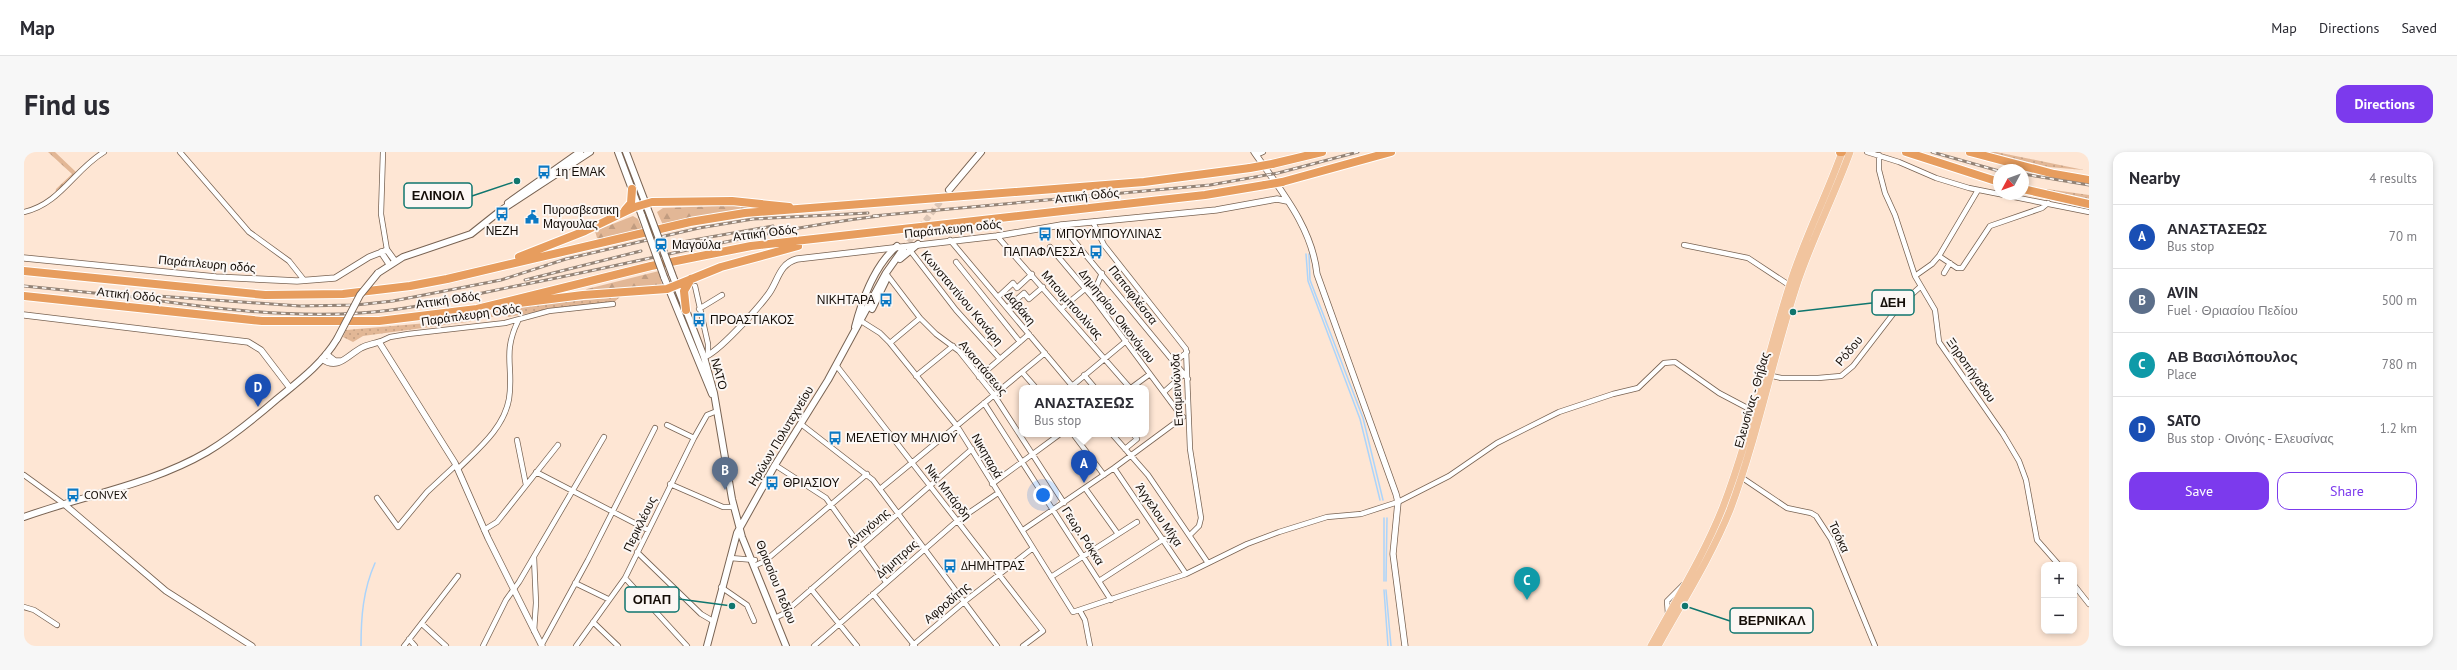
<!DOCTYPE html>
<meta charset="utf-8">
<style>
body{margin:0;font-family:"PT Sans",sans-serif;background:#f7f7f7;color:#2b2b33}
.controls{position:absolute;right:12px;bottom:12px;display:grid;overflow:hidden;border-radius:8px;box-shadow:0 2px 6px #0003}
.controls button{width:36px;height:36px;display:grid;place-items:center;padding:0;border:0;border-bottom:1px solid #e1e1e2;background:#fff;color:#2b2b33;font:20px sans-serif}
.compass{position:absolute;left:1969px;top:12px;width:36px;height:36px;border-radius:50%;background:#fff;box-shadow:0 2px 6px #0003;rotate:229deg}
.you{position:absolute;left:1019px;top:343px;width:14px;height:14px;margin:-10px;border:3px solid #fff;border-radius:50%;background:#1a73e8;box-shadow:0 0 0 6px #1a73e833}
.badge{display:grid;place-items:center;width:26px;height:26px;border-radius:50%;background:#7c3aed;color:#fff;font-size:13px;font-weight:700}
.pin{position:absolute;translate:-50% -33px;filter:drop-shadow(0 1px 2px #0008)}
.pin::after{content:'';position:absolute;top:21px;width:14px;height:12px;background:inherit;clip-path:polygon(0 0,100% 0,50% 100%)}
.popup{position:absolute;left:995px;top:233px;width:130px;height:52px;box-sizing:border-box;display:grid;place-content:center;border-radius:8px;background:#fff;filter:drop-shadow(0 1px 3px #0005);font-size:13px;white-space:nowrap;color:#7c7c81}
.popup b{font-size:15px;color:#2b2b33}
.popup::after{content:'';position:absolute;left:50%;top:100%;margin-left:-8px;border:8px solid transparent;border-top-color:#fff}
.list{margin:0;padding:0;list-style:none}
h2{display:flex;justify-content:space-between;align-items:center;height:52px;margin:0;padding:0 16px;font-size:17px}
h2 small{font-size:13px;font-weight:400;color:#7c7c81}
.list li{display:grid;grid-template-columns:26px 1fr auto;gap:12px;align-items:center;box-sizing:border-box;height:64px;padding:0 16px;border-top:1px solid #e1e1e2}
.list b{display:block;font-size:15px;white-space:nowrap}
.list p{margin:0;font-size:13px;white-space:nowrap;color:#7c7c81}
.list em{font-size:13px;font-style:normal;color:#7c7c81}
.actions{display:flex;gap:8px;padding:12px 16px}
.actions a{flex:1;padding:9px 0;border:1px solid #7c3aed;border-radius:12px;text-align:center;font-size:14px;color:#7c3aed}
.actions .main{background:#7c3aed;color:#fff}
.map{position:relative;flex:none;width:2065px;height:494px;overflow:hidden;border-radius:12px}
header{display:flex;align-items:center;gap:24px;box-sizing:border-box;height:56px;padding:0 20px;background:#fff;border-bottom:1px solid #e1e1e2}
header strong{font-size:19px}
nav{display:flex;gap:22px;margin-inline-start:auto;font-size:14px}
.intro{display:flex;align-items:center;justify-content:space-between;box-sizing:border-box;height:96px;padding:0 24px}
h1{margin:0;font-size:28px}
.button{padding:10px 18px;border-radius:12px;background:#7c3aed;color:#fff;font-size:14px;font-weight:700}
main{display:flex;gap:24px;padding:0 24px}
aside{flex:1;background:#fff;border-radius:12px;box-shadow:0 2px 6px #0003}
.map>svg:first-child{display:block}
</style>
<header>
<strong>Map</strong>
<nav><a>Map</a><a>Directions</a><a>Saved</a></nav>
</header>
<div class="intro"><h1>Find us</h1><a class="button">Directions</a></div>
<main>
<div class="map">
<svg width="2065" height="494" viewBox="0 0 2065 494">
<defs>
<pattern id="grass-dots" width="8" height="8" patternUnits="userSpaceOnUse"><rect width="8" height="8" fill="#e2b796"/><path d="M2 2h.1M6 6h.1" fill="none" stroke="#c19c80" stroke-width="1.8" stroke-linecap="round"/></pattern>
<pattern id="forest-firs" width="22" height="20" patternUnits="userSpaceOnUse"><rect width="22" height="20" fill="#e2b796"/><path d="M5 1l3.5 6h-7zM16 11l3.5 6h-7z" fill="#c19c80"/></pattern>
</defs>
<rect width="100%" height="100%" fill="#fee6d4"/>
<path fill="url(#grass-dots)" d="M1962 0H1972L2060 18 2025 15Z
M2023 37 2065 43V48L2023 39Z
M596 145 589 151 535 156 484 165 483 162 443 170 339 184 329 190 319 185 322 178 415 170 505 153Z"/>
<path fill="url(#forest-firs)" d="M24 0H31L52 20 31 43 32 37 48 22Z
M694 54H729V57L639 73 633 60 639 56Z
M609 64 614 67 618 77 577 87 573 86 571 79Z
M635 119 638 133 560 139 563 137Z"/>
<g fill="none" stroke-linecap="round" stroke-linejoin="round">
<path stroke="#abd4fb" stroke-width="1.5" d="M1282 102 1284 129 1336 267 1356 348
M1285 102 1286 128 1339 266 1359 348
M1360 429V366
M1362 429 1363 366
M1360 438 1364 494
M1362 438 1367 494
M337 494C337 465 339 438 351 411"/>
<path stroke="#dbc5b5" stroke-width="6" stroke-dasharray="6 3" stroke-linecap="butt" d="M879 97 921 44"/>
<g stroke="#786353" stroke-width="6">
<path id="minor" d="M156 0 225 80 265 109 280 128
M359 0 357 62 363 98
M1843 0 1875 10 1912 26 1945 36 2065 60
M1232 3 1239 0
M1855 3V18L1861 41 1871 63 1891 124 1911 158 1915 190 1979 282 1995 309 2002 328 2013 388 2035 413
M0 60C36 52 50 18 80 0
M1069 70 1080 93 1162 197 1166 297 1177 366 1175 374 1166 383
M1037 73 1164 227
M973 84 1106 236
M926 88 1050 236
M1660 93 1724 106 1765 133
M1026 95 1070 147 1158 265
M885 97 932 158 976 207
M1915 104 1933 116H1938L1966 74 2018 56 2024 51
M932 110 996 190
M1920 121 1926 111
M864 124 896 166 912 182 935 199 970 243 1040 351
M1891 124 1908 112 1915 104 1954 38
M671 134 684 192V203
M974 145 989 131 993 136 1008 122
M1075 152 1073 133 1078 121
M983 156 1000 141 1005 147 1019 135
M1038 156 1061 137
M675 157 698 143
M837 169 856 181 866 191 933 274 1049 460 1162 422 1223 392 1255 380 1303 365 1337 362 1374 350 1425 324 1473 291 1535 260 1589 242 1614 236 1640 211 1651 210 1695 241 1731 260
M355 190 366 185 384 182 481 171 525 159 589 152
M866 191 896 166
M1151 210 1163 200
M812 213 1019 479 999 494
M998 220 1012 236
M1060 223 1071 236
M1744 223 1757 226H1794L1817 224 1829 214 1876 153 1896 135
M892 224 929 194
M955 225 1005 182
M1048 234 1102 189
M1107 236 1126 222
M1140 240 1160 222
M960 251 1087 448
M777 272 849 328 973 494
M643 273 670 286
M1049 282 1080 323
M1088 282 1124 323 1184 411
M493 288 502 333
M1101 297 1113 287 1109 282
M751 313 802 346 862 430
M1090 316 1162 422
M434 317C454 297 480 276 485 247 490 215 478 202 494 169
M512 320 624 378
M0 323 40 352
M1717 325 1763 356 1787 361 1792 364 1807 387 1851 494
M646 332 699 355H710
M968 332 1036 282
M1061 336 1094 382
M856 337 1021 201
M353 346 374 375 403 340 432 313
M460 378 473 370 534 293
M999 378 1090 316 1159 265
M613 400 677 462 689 469
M510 405 512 451 510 479
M706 406 731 408
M730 414 741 409 843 322
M1027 425 1113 370
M601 426 663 494
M1075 429 1140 387
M551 431 584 447
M2050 433 2065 452
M697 435 723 453 730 469
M787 437 833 494
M849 442 891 494
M0 455 10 458 33 473
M1056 459 1061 468 1066 494
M1644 462 1643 449 1659 433
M751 466 759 462 948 297
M569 470 594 494
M398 472 422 494
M385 487 391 494
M380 494 434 424
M459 494 482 448 495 430 580 285
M517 494 564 408 631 276
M552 494 601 426 670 286 683 263 693 259
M790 494 933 369 974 341
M888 494 940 450 1009 396"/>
</g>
<g stroke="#786353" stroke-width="7">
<path id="tertiary" d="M1230 0C1257 39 1288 75 1293 122L1372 342 1374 350 1369 402 1381 494
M357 100 365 112
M0 106 192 125 273 129 311 126 345 105 363 98 371 109
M0 163 224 190 237 198 266 236
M302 202 311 209H317
M680 205C694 201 733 157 743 144 754 131 754 112 773 107L973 84 1037 73 1192 58 1253 47 1263 49
M298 207C314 219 324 203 337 196 342 193 349 192 355 190L431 311 464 386 518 494
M40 352 142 439 228 494"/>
</g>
<g stroke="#786353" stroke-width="8">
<path id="secondary" d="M594 0 618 64
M602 0 626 63
M925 38 957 0
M484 51 556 0
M876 107 894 92
M354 121 379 105 447 82 476 59 566 0
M648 122 680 205 690 241 708 347 718 385 762 494
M640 125 688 242
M848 157 862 128
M831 175C838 148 851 113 873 94
M0 365C61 343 126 333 183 300 208 285 231 266 253 247 275 229 298 212 313 187
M683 494 713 381 751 313 804 228 862 121 879 97"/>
</g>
<g stroke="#fff" stroke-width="8">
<path id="primary" d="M1627 494C1652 448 1680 403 1699 355 1727 282 1742 206 1766 132 1780 87 1802 45 1818 0
M1634 494C1659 449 1687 405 1706 358 1734 283 1749 204 1774 129 1789 85 1810 44 1826 0"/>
</g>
<g stroke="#fff" stroke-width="10">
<path id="motorway" d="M1816 0H1818
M1882 0 1975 30
M1946 0 2030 22 2065 28
M1248 12 1298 0
M1258 30 1367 0
M1999 37 2065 52
M601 58 607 51 608 37
M495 105 561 79 611 55 628 50 708 49 765 55
M0 119 241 143 319 142 386 134 423 127 666 70 721 61 1120 30 1226 16
M0 144 238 169H355L453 157 627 114 727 94 1181 43 1241 33
M495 151 559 143 643 137 697 115 774 94
M662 158 660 139 667 127"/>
</g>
<use href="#minor" stroke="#fff" stroke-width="4.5"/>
<use href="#tertiary" stroke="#fff" stroke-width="5.5"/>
<use href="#secondary" stroke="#fff" stroke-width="6"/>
<use href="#primary" stroke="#f1c49e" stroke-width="7"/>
<use href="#motorway" stroke="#e79d5e" stroke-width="8"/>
<g stroke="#938376" stroke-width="3">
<path id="rail" d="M1908 0 1975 19
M1999 22 2065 33
M849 64 1186 33 1254 21 1334 0
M658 90 749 74
M501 128 617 99
M0 134 120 146
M133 144 276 154 332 153 369 149 477 128 542 107 675 76 729 67 844 61
M114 146C188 156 261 166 336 161 389 158 440 144 492 134 613 111 732 79 855 64"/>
</g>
<use href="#rail" stroke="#fcf7f4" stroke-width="1.5" stroke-dasharray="4.5" stroke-linecap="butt"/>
<g stroke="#786353" stroke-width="8" stroke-linecap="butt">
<path id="secondary-bridge" d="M626 63 648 122
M618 64 640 125
M313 187 336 143 354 121"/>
</g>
<g stroke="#fff" stroke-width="10" stroke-linecap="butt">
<path id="motorway-bridge" d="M1226 16 1248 12
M1241 33 1258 30"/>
</g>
<use href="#secondary-bridge" stroke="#fff" stroke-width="6"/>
<use href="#motorway-bridge" stroke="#e79d5e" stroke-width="8"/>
</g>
<defs>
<g id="bus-bare" transform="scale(1.08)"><path d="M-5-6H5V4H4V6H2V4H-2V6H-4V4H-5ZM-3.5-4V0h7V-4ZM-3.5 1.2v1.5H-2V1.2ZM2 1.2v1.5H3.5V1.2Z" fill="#0c79c3" stroke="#fcf7f4" stroke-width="2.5" paint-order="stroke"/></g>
<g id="civic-bare" transform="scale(1.08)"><path d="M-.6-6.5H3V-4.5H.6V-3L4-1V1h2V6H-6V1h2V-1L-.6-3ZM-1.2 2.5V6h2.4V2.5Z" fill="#0c79c3" stroke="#fcf7f4" stroke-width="2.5" paint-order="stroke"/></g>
<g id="station-bare" transform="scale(1.08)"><path d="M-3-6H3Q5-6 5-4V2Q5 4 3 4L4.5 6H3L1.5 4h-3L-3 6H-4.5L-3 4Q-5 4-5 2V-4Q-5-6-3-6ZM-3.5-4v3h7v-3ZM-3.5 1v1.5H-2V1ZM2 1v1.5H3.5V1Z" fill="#0c79c3" stroke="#fcf7f4" stroke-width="2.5" paint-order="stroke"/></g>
</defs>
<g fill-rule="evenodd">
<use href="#bus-bare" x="520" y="20"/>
<use href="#bus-bare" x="478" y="62"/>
<use href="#civic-bare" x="508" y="65"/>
<use href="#bus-bare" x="1021" y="82"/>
<use href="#station-bare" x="637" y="93"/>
<use href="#bus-bare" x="1072" y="100"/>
<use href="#bus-bare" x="862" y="148"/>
<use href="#bus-bare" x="675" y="168"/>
<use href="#bus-bare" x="811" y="286"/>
<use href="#bus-bare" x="748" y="331"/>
<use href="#bus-bare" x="49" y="343"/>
<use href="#bus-bare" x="926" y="414"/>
</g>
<g text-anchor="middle" stroke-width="4" stroke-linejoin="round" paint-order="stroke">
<g font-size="12" fill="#140d07" stroke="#fcf7f4" text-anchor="start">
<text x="531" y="24">1η ΕΜΑΚ</text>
<text x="519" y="62">Πυροσβεστικη<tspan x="519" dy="14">Μαγουλας</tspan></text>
<text x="478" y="83" text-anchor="middle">ΝΕΖΗ</text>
<text x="1032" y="86">ΜΠΟΥΜΠΟΥΛΙΝΑΣ</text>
<text x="648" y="97">Μαγούλα</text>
<text x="1061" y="104" text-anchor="end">ΠΑΠΑΦΛΕΣΣΑ</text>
<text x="851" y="152" text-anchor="end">ΝΙΚΗΤΑΡΑ</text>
<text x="686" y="172">ΠΡΟΑΣΤΙΑΚΟΣ</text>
<text x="822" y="290">ΜΕΛΕΤΙΟΥ ΜΗΛΙΟΥ</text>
<text x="759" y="335">ΘΡΙΑΣΙΟΥ</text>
<text x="60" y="347">CONVEX</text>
<text x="937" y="418">ΔΗΜΗΤΡΑΣ</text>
</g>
<g font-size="12" fill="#140d07" stroke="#fcf7f4">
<text transform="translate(1063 44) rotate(-6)" y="4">Αττική Οδός</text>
<text transform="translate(929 77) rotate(-6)" y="4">Παράπλευρη οδός</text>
<text transform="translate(741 81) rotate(-7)" y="4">Αττική Οδός</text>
<text transform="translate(183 112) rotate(5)" y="4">Παράπλευρη οδός</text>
<text transform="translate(105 143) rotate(6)" y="4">Αττική Οδός</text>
<text transform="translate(1109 143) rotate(52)" y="4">Παπαφλέσσα</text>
<text transform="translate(938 146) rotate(50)" y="4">Κωνσταντίνου Κανάρη</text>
<text transform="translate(424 148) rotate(-8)" y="4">Αττική Οδός</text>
<text transform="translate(1048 153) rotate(49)" y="4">Μπουμπουλίνας</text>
<text transform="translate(996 156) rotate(50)" y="4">Δαβάκη</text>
<text transform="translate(447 163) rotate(-8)" y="4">Παράπλευρη Οδός</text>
<text transform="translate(1093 164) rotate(52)" y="4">Δημητρίου Οικονόμου</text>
<text transform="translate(1825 199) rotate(-50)" y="4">Ρόδου</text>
<text transform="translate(959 216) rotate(50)" y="4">Αναστάσεως</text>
<text transform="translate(1947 218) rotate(55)" y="4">Ξηροπήγαδου</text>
<text transform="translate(695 222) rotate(75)" y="4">ΝΑΤΟ</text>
<text transform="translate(1153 238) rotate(-93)" y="4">Επαμεινώνδα</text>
<text transform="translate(1728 248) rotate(-74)" y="4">Ελευσίνας - Θήβας</text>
<text transform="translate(757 284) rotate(-59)" y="4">Ηρώων Πολυτεχνείου</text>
<text transform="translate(963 304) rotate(60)" y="4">Νικηταρά</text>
<text transform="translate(924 340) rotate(52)" y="4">Νικ. Μπάρδη</text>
<text transform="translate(1135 363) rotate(56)" y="4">Άγγελου Μίχα</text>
<text transform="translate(616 372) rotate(-64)" y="4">Περικλέους</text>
<text transform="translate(844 376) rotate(-41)" y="4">Αντιγόνης</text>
<text transform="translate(1059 384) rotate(57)" y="4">Γεωρ. Ρόκκα</text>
<text transform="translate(1815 385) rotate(65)" y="4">Τσόκα</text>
<text transform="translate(873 407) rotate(-41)" y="4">Δήμητρας</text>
<text transform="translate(752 430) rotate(68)" y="4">Θριασίου Πεδίου</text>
<text transform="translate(923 451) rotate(-40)" y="4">Αφροδίτης</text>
</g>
</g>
<path fill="none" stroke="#0f766e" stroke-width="1.5" d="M493 29L448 44M1769 160L1848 151M708 454L655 447M1661 454L1706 469"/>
<g fill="#0f766e" stroke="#fcf7f4" stroke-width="1.5">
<circle cx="493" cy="29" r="4"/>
<circle cx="1769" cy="160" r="4"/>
<circle cx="708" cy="454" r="4"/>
<circle cx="1661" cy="454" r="4"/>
</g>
<g fill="#fcf7f4" stroke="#0f766e" stroke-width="1.5">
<rect x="380" y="31" width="68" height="25" rx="4"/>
<rect x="1848" y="138" width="42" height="25" rx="4"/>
<rect x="601" y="435" width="54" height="25" rx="4"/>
<rect x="1706" y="456" width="83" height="25" rx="4"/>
</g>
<g font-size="13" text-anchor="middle" font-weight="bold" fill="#140d07">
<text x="414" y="48">ΕΛΙΝΟΙΛ</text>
<text x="1869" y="155">ΔΕΗ</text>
<text x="628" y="452">ΟΠΑΠ</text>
<text x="1748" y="473">ΒΕΡΝΙΚΑΛ</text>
</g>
</svg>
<div class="controls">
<button>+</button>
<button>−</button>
</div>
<svg class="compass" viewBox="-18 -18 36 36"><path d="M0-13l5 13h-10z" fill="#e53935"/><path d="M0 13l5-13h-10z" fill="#7c7c81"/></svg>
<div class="you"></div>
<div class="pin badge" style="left:1060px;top:331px;background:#1a4fb4">A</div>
<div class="popup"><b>ΑΝΑΣΤΑΣΕΩΣ</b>Bus stop</div>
<div class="pin badge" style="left:701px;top:338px;background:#5c6f8a">B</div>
<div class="pin badge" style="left:1503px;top:448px;background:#0f9aa8">C</div>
<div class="pin badge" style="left:234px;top:255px;background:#1a4fb4">D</div>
</div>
<aside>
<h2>Nearby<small>4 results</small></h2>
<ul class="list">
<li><span class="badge" style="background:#1a4fb4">A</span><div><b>ΑΝΑΣΤΑΣΕΩΣ</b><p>Bus stop</p></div><em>70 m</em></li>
<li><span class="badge" style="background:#5c6f8a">B</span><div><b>AVIN</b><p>Fuel · Θριασίου Πεδίου</p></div><em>500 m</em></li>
<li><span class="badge" style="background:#0f9aa8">C</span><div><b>ΑΒ Βασιλόπουλος</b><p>Place</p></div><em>780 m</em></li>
<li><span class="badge" style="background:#1a4fb4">D</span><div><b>SATO</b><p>Bus stop · Οινόης - Ελευσίνας</p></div><em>1.2 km</em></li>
</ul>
<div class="actions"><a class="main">Save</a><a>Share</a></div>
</aside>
</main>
